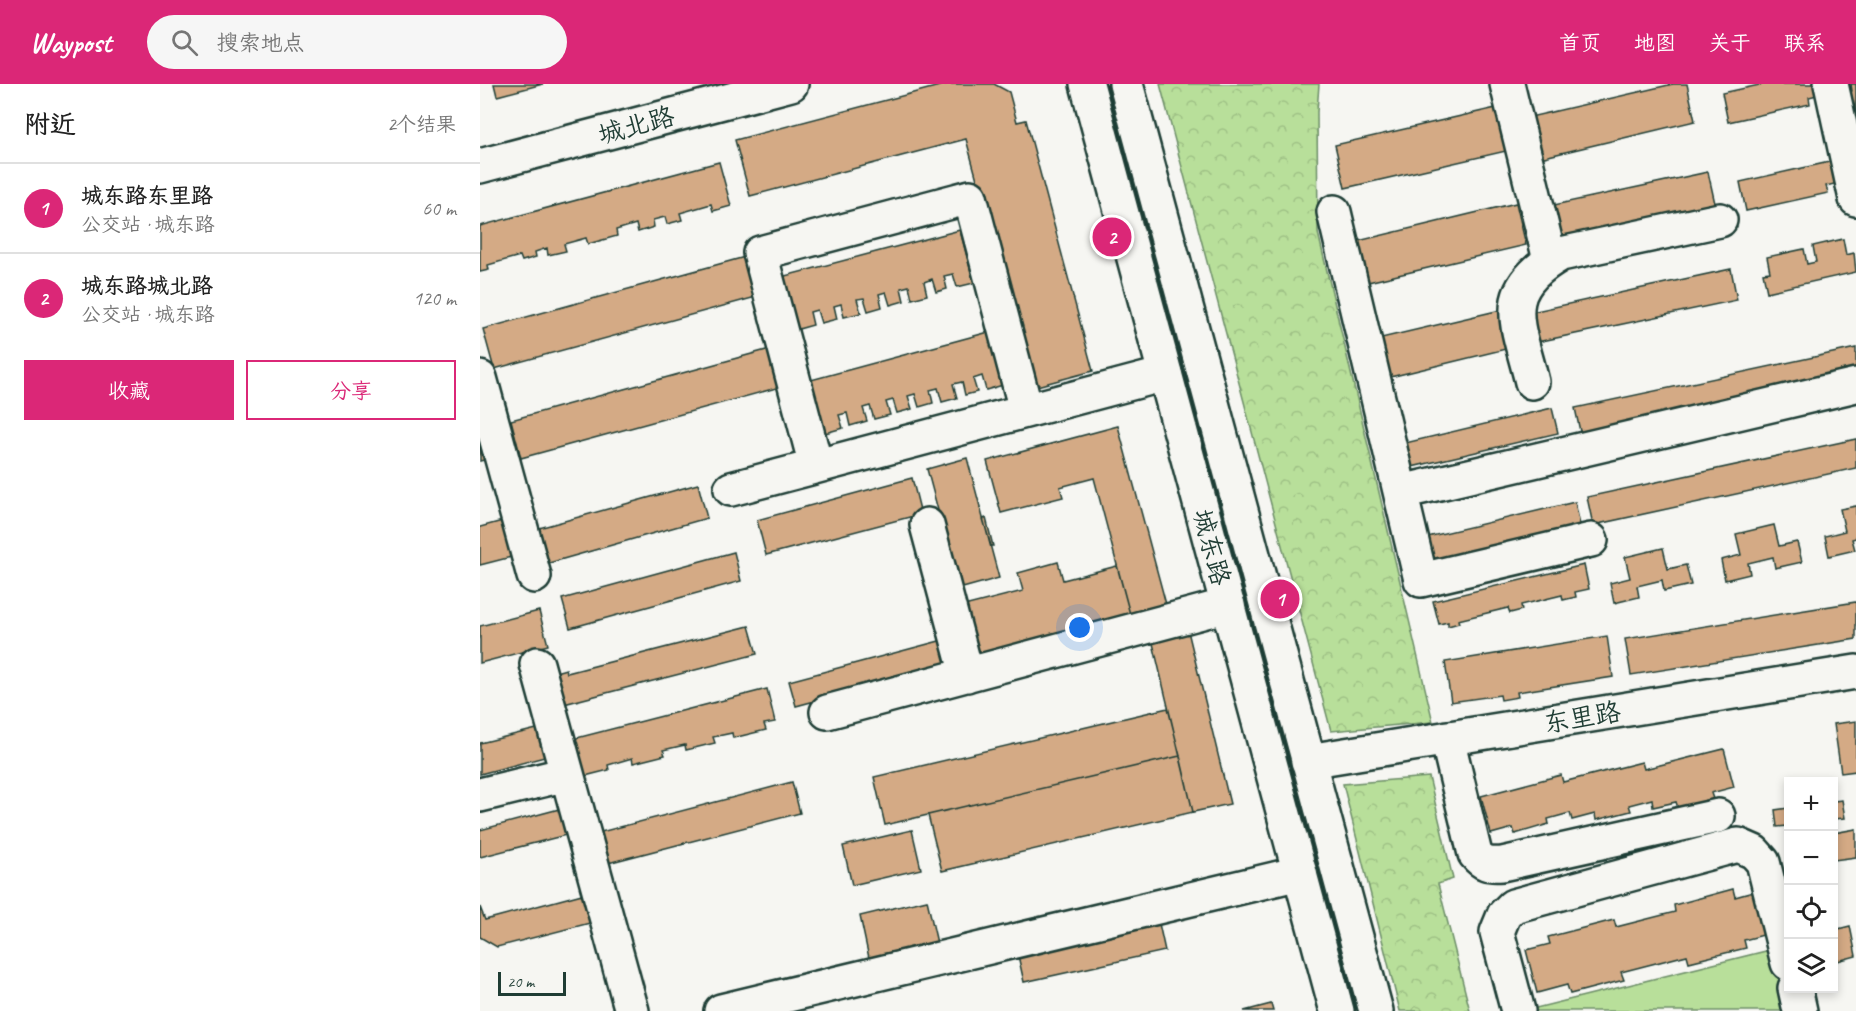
<!DOCTYPE html>
<html lang="zh">
<meta charset="utf-8">
<style>
body{margin:0;font-family:Caveat,"LXGW WenKai TC",sans-serif;background:#f6f6f6;color:#222}
.controls{position:absolute;right:18px;bottom:18px;display:grid;overflow:hidden;border-radius:0px;box-shadow:0 3px 9px #0003}
.controls button{width:54px;height:54px;display:grid;place-items:center;padding:0;border:0;border-bottom:2px solid #e0e0e0;background:#fff;color:#222;font:30px sans-serif}
.scale{position:absolute;left:18px;bottom:15px;width:68px;box-sizing:border-box;padding-left:6px;border:3px solid #1f3d34;border-top:0;font-size:16px;line-height:21px;white-space:nowrap;color:#1f3d34;-webkit-text-stroke:4px #f6f6f2;paint-order:stroke}
.you{position:absolute;left:600px;top:544px;width:21px;height:21px;margin:-15px;border:4px solid #fff;border-radius:50%;background:#1a73e8;box-shadow:0 0 0 9px #1a73e833}
.badge{display:grid;place-items:center;width:39px;height:39px;border-radius:50%;background:#db2777;color:#fff;font-size:20px;font-weight:700}
.pin{position:absolute;translate:-50% -50%;border:3px solid #fff;box-shadow:0 2px 6px #0006}
.list{margin:0;padding:0;list-style:none}
h2{display:flex;justify-content:space-between;align-items:center;height:78px;margin:0;padding:0 24px;font-size:26px}
h2 small{font-size:20px;font-weight:400;color:#767676}
.list li{display:grid;grid-template-columns:39px 1fr auto;gap:18px;align-items:center;box-sizing:border-box;height:90px;padding:0 24px;border-top:2px solid #e0e0e0}
.list b{display:block;font-size:22px;white-space:nowrap}
.list p{margin:0;font-size:20px;white-space:nowrap;color:#767676}
.list em{font-size:20px;font-style:normal;color:#767676}
.actions{display:flex;gap:12px;padding:18px 24px}
.actions a{flex:1;padding:14px 0;border:2px solid #db2777;border-radius:0px;text-align:center;font-size:21px;color:#db2777}
.actions .main{background:#db2777;color:#fff}
.icon{flex:none;width:33px;height:33px;fill:none;stroke:currentColor;stroke-width:2;stroke-linecap:round;stroke-linejoin:round}
.map{position:relative;flex:none;width:1376px;height:927px;overflow:hidden}
header{display:flex;align-items:center;gap:36px;box-sizing:border-box;height:84px;padding:0 30px;background:#db2777;color:#fff}
header strong{font-size:28px}
nav{display:flex;gap:33px;margin-inline-start:auto;font-size:21px}
.search{width:420px;height:54px;background:#f6f6f6;display:flex;align-items:center;gap:15px;box-sizing:border-box;padding:0 21px;border-radius:33px;color:#767676;font-size:22px}
main{display:flex}
aside{flex:1;background:#fff}
.map>svg:first-child{display:block}
</style>
<header>
<strong>Waypost</strong>
<div class="search"><svg class="icon" aria-label="search" viewBox="0 0 24 24"><circle cx="10" cy="10" r="6"/><path d="M15 15l6 6"/></svg>搜索地点</div>
<nav><a>首页</a><a>地图</a><a>关于</a><a>联系</a></nav>
</header>
<main>
<aside>
<h2>附近<small>2个结果</small></h2>
<ul class="list">
<li><span class="badge">1</span><div><b>城东路东里路</b><p>公交站 · 城东路</p></div><em>60 m</em></li>
<li><span class="badge">2</span><div><b>城东路城北路</b><p>公交站 · 城东路</p></div><em>120 m</em></li>
</ul>
<div class="actions"><a class="main">收藏</a><a>分享</a></div>
</aside>
<div class="map">
<svg width="1376" height="927" viewBox="0 0 1376 927">
<defs>
<pattern id="park-crowns" width="20" height="18" patternUnits="userSpaceOnUse" patternTransform="scale(1.5)"><rect width="20" height="18" fill="#b8df9a"/><path d="M2 6a3 3 0 1 1 6 0M12 15a3 3 0 1 1 6 0" fill="none" stroke="#9ec085"/></pattern>
</defs>
<rect width="100%" height="100%" fill="#f6f6f2"/>
<filter id="ink" filterUnits="userSpaceOnUse"><feTurbulence type="fractalNoise" baseFrequency=".0167" numOctaves="2"/><feDisplacementMap in="SourceGraphic" scale="12" xChannelSelector="R" yChannelSelector="G"/><feConvolveMatrix kernelMatrix="1 2 1 2 8 2 1 2 1" color-interpolation-filters="sRGB"/></filter>
<g filter="url(#ink)">
<path fill="#b8df9a" stroke="#6c8e67" stroke-width="1.5" d="M1298 864 1314 927H1053L1052 925Z"/>
<path fill="url(#park-crowns)" stroke="#6c8e67" stroke-width="1.5" d="M680 0H839L837 28 838 149 953 638 851 647Z
M949 693 973 795 958 800 990 927H920L863 700Z"/>
<path fill="#d4aa85" stroke="#1f3d34" stroke-width="1.5" d="M14 0H63L17 12Z
M467 0H514L529 8 537 38 546 36 613 287 553 303 486 55 270 112 255 56Z
M1193 0H1207L1215 37 1060 74 1050 33Z
M1284 0H1338L1341 10 1329 13 1330 20 1248 38 1242 9Z
M1371 0H1376V30L1366 33 1361 10 1372 7Z
M1016 24 1026 67 865 104 855 61Z
M1354 77 1358 99 1346 102 1348 109 1266 127 1260 98Z
M239 78 251 122 233 127 231 120 200 129 202 136 187 140 185 133 173 136 174 143 158 148 156 140 136 146 137 152 108 160 106 154 84 160 86 167 68 171 67 164 55 168 56 173 42 177 40 172 8 181 9 186 0 188V142Z
M1228 88 1236 124 1081 157 1074 121Z
M1036 119 1046 161 888 198 878 157Z
M480 146 494 199 477 203 473 190 464 192 467 205 456 208 452 195 444 198 447 211 432 215 429 202 421 204 424 217 410 221 406 208 399 210 402 223 388 227 384 214 377 215 381 229 364 233 361 220 354 222 357 235 341 239 337 226 330 228 333 241 315 246 301 193Z
M1363 155 1366 171 1374 169 1376 188 1287 208 1283 189 1290 188 1287 173 1324 165 1327 180 1336 178 1333 162Z
M265 173 276 213 14 285 3 245Z
M1251 185 1257 216 1057 258 1051 228Z
M1025 225 1034 263 906 294 897 255Z
M509 248 523 301 506 306 502 292 493 295 497 308 485 311 482 298 473 300 477 314 462 318 458 304 450 306 453 319 439 323 435 310 428 312 432 325 417 329 413 316 406 318 410 331 394 335 390 322 383 324 387 337 370 342 367 329 359 331 363 344 345 349 331 296Z
M1376 264V293L1101 352 1095 324Z
M290 265 300 303 41 374 31 336Z
M0 320 8 375 0 377Z
M1072 324 1078 349 923 385 917 361Z
M638 342 687 524 651 534 614 394 580 403 583 413 521 429 507 377Z
M1376 355V384L1113 441 1107 413Z
M487 374 519 494 479 505 447 385Z
M432 394 441 430 286 471 277 436Z
M218 400 227 434 69 479 59 444Z
M1095 418 1100 441 948 477 943 454Z
M1376 422V454L1372 455 1375 466 1349 472 1345 452 1365 447 1360 425Z
M506 434 513 462H511L503 435Z
M30 435 39 471 0 481V443Z
M1294 441 1299 462 1317 458 1322 478 1295 484 1293 473 1268 479 1270 490 1245 496 1241 476 1261 471 1256 450Z
M1183 464 1188 485 1206 481 1211 501 1184 507 1182 496 1157 502 1159 513 1134 519 1130 499 1150 494 1145 473Z
M254 468 261 497 90 544 82 515Z
M578 478 583 496 637 482 651 534 494 576 480 523 543 507 538 489Z
M1104 481 1109 505 1095 508 1096 513 1083 516 1082 511 1041 521 1042 526 1030 529 1028 524 978 536 979 539 968 542V538L959 540 953 517Z
M1376 518V555L1151 591 1145 555Z
M59 527 68 561 0 579V542Z
M269 542 277 570 80 621 72 589 86 585 87 589Z
M708 547 750 720 713 728 672 555Z
M1127 552 1133 593 1037 608 1038 613 1021 616 1020 611 971 618 965 578Z
M467 555 473 580 316 622 309 597Z
M287 605 295 638 284 640 286 646 253 654 252 649 233 653 235 659 206 666 205 661 183 666 185 671 153 679 152 674 128 681 129 686 105 692 104 687 93 690 85 657Z
M688 624 700 672 405 741 394 693Z
M1376 637V687L1361 689 1354 640Z
M65 643 72 671 0 690V659Z
M1244 665 1254 703 1231 709 1233 715 1198 724 1196 718 1173 723 1172 715 1149 721 1151 727 1116 736 1115 730 1092 736 1090 729 1068 735 1069 740 1035 750 1033 744 1011 750 1001 712 1081 691 1083 698 1162 678 1164 685Z
M700 672 713 728 462 787 448 731Z
M312 698 320 729 124 780 117 749Z
M1362 716 1365 734 1354 735V717Z
M83 724 90 750 0 773V746Z
M1308 724V742L1297 743 1295 726Z
M1376 745V773L1354 776V749Z
M432 746 441 785 372 801 363 762Z
M1253 805 1255 813 1284 805 1295 848 1264 856 1266 864 1209 878 1207 871 1141 888 1144 896 1090 910 1087 901 1057 909 1046 866 1070 860 1068 853 1134 836 1136 843 1195 828 1194 821Z
M102 810 110 839 17 863 0 853V823L5 836Z
M447 816 457 859 389 874 380 832Z
M678 835 685 867 544 898 537 867Z
M1370 842 1376 872 1354 878V846Z
M791 920 793 927H764Z"/>
<g fill="none" stroke-linecap="round" stroke-linejoin="round">
<g stroke="#1f3d34" stroke-width="38">
<path id="minor" d="M1027 0 1070 176
M1351 0 1376 115
M0 82 311 0
M854 128 941 496 1111 456
M0 294 54 492
M1052 298C1038 239 1016 207 1081 170L1240 136
M336 382 280 169 490 113 546 326
M251 405 685 290
M921 408 1376 301
M447 441 487 591
M57 580 152 927
M347 628 748 521
M967 654 995 770C1003 780 1008 781 1022 780L1238 732
M828 677 1376 588
M0 711 87 690
M1315 904 1320 927
M241 927 820 789
M1038 927 1017 848 1024 831 1033 822 1258 761 1274 768 1283 778 1308 879"/>
</g>
<g stroke="#1f3d34" stroke-width="38">
<path id="major" d="M607 0 857 927
M646 0 896 927"/>
</g>
<use href="#minor" stroke="#f6f6f2" stroke-width="33"/>
<use href="#major" stroke="#f6f6f2" stroke-width="33"/>
</g>
</g>
<g text-anchor="middle" stroke-width="5" stroke-linejoin="round" paint-order="stroke">
<g font-size="26" fill="#1f3d34" stroke="#f6f6f2">
<text transform="translate(156 41) rotate(-15)" y="9">城北路</text>
<text transform="translate(732 463) rotate(75)" y="9">城东路</text>
<text transform="translate(1102 633) rotate(-9)" y="9">东里路</text>
</g>
</g>
</svg>
<div class="controls">
<button>+</button>
<button>−</button>
<button><svg class="icon" aria-label="locate" viewBox="0 0 24 24"><circle cx="12" cy="12" r="6"/><path d="M12 2v4M12 18v4M2 12h4M18 12h4"/></svg></button>
<button><svg class="icon" aria-label="layers" viewBox="0 0 24 24"><path d="M12 4l9 5-9 5-9-5zM3 14l9 5 9-5"/></svg></button>
</div>
<div class="scale">20 m</div>
<div class="you"></div>
<div class="pin badge" style="left:800px;top:515px">1</div>
<div class="pin badge" style="left:632px;top:153px">2</div>
</div>
</main>
